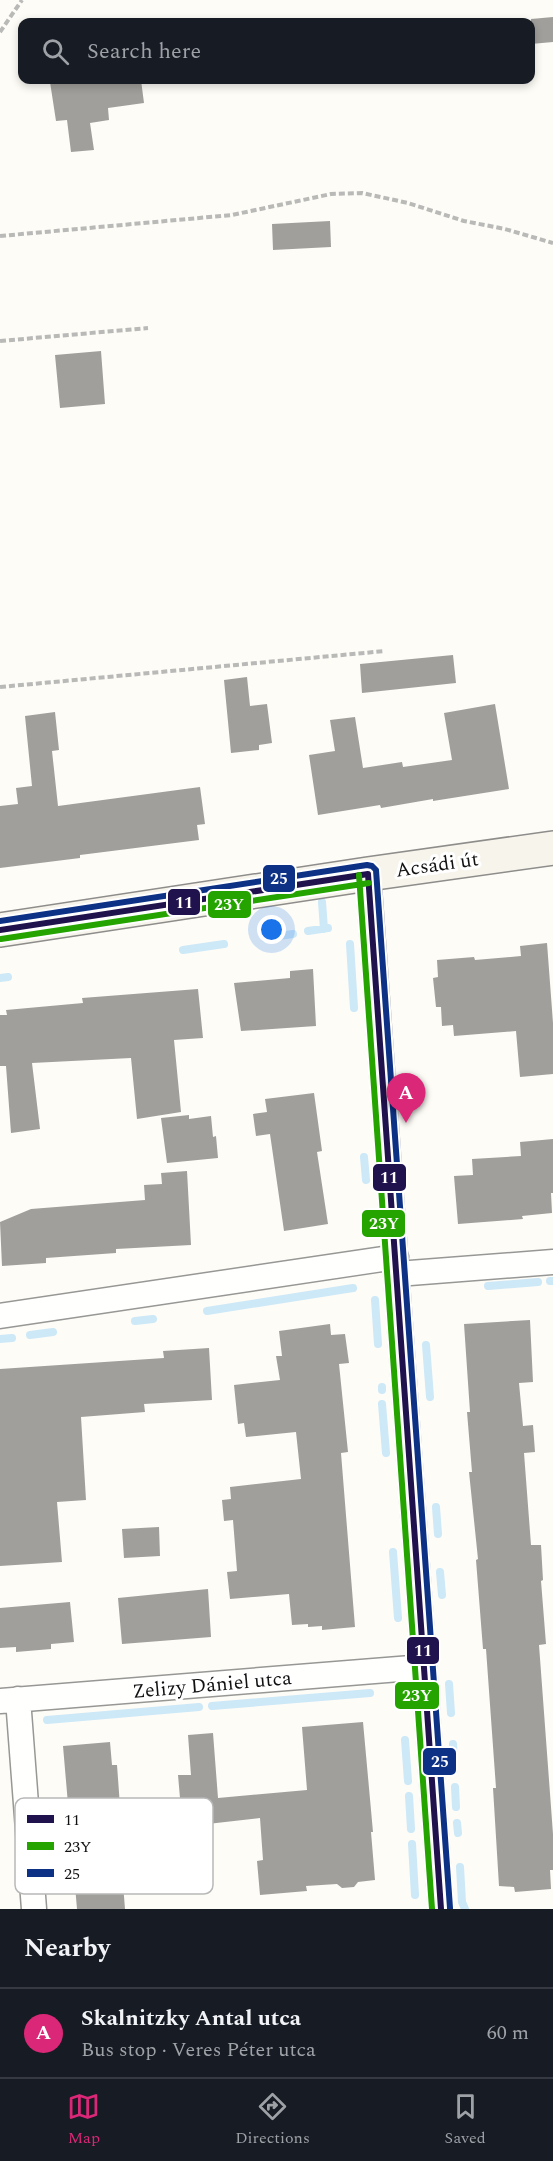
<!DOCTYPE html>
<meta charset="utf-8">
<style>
body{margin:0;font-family:Spectral,serif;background:#242831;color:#f1f3f6}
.you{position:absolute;left:272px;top:930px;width:21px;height:21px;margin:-15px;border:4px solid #fff;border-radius:50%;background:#1a73e8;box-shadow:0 0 0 9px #1a73e833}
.badge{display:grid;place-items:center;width:39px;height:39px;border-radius:50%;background:#db2777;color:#fff;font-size:20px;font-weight:700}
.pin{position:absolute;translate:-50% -50px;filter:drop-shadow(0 2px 3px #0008)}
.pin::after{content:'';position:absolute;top:32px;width:21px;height:18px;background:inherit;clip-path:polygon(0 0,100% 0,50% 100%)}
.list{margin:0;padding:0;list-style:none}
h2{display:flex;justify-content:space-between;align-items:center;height:78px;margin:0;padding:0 24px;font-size:26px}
h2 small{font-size:20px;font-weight:400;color:#9ea1a6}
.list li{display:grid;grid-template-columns:39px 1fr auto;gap:18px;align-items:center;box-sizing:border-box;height:90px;padding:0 24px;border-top:2px solid #363941}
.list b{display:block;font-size:22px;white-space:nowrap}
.list p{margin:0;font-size:20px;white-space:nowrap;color:#9ea1a6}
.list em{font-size:20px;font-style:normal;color:#9ea1a6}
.icon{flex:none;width:33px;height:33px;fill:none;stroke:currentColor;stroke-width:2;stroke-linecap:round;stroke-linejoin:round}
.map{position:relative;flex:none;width:553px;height:1909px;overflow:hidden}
.search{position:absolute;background:#171b24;box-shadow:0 3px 9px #0003;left:18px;right:18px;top:18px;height:66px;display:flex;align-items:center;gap:15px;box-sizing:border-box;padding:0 21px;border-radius:12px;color:#9ea1a6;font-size:22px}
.sheet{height:168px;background:#171b24}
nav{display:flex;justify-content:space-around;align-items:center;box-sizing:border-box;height:84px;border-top:2px solid #363941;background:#171b24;font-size:16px;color:#9ea1a6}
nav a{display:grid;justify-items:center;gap:3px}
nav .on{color:#db2777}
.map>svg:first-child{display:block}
</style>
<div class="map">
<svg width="553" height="1909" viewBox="0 0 553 1909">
<rect width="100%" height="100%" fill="#fdfcf7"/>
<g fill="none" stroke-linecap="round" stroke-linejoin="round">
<path stroke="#cde8f7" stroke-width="8" d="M322 902 324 929
M308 931 328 928
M265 938 293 934
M350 944 354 1008
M183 950 224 944
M0 978 8 977
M364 1157 366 1180
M550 1281H553
M488 1286 538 1282
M375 1300 378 1344
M207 1311 353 1288
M135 1321 153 1319
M30 1335 53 1332
M0 1339 12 1338
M426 1345 430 1397
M382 1387V1390
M382 1404 386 1453
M436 1507 438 1534
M393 1552 398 1618
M440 1572 442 1595
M449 1684 451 1713
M212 1706 370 1693
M47 1720 199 1707
M405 1740 408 1781
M453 1744 454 1770
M455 1787 456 1807
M409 1796 411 1829
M457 1823 458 1833
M412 1844 415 1895
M460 1867 462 1902 465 1909"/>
</g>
<path fill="#a19f9c" d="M553 17V42L531 44V19Z
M66 80H141L144 103 108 108 109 120 90 123 94 150 71 152 67 120 56 121 50 82Z
M330 221 331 247 273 250 272 224Z
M101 351 105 404 60 408 55 355Z
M453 655 456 683 362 693 360 664Z
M247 677 250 706 267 704 272 743 259 745V750L231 753 224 680Z
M495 704 509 789 433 801V799L381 808 380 805 318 815 309 755 335 751 330 720 355 717 363 768 402 762 403 767 452 760 444 713Z
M55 712 59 750 52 751 58 806 200 787 205 824 197 825 199 840 80 855V858L0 868V806L18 804 16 788 32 786 25 716Z
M547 943 553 1023V1074L520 1077 516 1031 454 1036 453 1025 442 1026 441 1007H436L433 978 438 977 437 960 474 957 475 960 521 956 520 946Z
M313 969 316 1026 241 1031 234 983 290 978V971Z
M198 989 203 1038 174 1040 181 1112 137 1119 131 1058 32 1063 40 1129 11 1133 6 1066H0V1015H7L6 1010 83 1003 82 998Z
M314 1093 322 1151 317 1152 328 1224 284 1231 270 1134 256 1136 253 1114 267 1112 265 1099Z
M189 1115V1119L211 1116 213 1137 216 1136 218 1158 167 1163 161 1118Z
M553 1139V1193H551L552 1213 522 1216 523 1219 458 1224 454 1176 473 1175 472 1159 521 1156 520 1142Z
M187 1171 191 1245 116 1249V1253L46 1258V1263L2 1266 0 1222 31 1209 145 1200 144 1185 162 1184 161 1173Z
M530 1320 533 1382 519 1383 523 1426 533 1425 535 1452 524 1453 531 1545H541L543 1580 541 1581 546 1644 539 1645 553 1834V1870H550L551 1889 515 1892 514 1887 499 1886 493 1788H496L486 1649H483L476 1560 478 1559 469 1472H472L467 1412H470L464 1324Z
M330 1324 331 1335 345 1334 349 1363 339 1364 348 1452 341 1453 355 1627 322 1630V1626L308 1627V1624L292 1625 289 1594 230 1599 227 1572 237 1571 233 1520 224 1521 222 1500 231 1499 230 1487 301 1479 296 1432 246 1437 244 1423 238 1424 234 1385 280 1380 276 1356H282L279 1331Z
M209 1348 212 1400 144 1404 145 1412 81 1417 86 1500 57 1502 62 1562 0 1566V1369L164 1358 163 1351Z
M159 1527 160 1556 124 1558 122 1529Z
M208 1589 211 1637 122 1644 118 1598Z
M70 1602 74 1642 51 1644V1649L16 1652V1647L0 1648V1608Z
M363 1722 373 1832H371L375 1880 358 1882 354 1887 342 1888 337 1884 306 1886 307 1891 260 1895 257 1861 263 1860 260 1818 190 1826 187 1798H180L178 1775H191L188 1735 213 1733 218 1798 307 1790 302 1727Z
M110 1742 112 1765H117L120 1806 133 1807 136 1843 120 1846 125 1909H77L63 1746Z"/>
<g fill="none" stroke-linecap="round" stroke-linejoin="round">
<g stroke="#979795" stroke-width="27">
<path id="street" d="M368 874 441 1909
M397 1274 553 1262
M0 1316 396 1257
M18 1699 34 1909
M0 1701 424 1667"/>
</g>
<g stroke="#8e8d8b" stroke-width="36">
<path id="secondary" d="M0 930 368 874 553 848"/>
</g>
<path stroke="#b9b9b8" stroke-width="4" stroke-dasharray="6 3" stroke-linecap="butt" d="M0 32 22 0
M0 236 232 215 331 194 362 193 408 203 464 221 505 229 553 243
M0 341 148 328
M0 687 385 651"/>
<use href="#street" stroke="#fffffe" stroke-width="24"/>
<use href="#secondary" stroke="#f6f4eb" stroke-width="33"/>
<g stroke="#fff" stroke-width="10">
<path id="bus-1" d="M368 874 441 1909
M0 930 368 874"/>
</g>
<g stroke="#fff" stroke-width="10">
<path id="bus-2" d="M359 875 432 1909
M1 939 369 883"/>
</g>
<g stroke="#fff" stroke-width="10">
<path id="bus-3" d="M0 921 367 865 372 866 376 870 450 1908"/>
</g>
<use href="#bus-1" stroke="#20124d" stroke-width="6"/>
<use href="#bus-2" stroke="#25a400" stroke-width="6"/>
<use href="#bus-3" stroke="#0d3184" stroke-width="6"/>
</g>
<g text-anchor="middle" stroke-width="6" stroke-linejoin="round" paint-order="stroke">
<g font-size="20" fill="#111" stroke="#fff">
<text transform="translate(437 864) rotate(-8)" y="7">Acsádi út</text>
<text transform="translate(212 1684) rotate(-5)" y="7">Zelizy Dániel utca</text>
</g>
</g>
<rect x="15" y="1798" width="198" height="96" rx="9" fill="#fff" stroke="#b8b8b8" stroke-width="1.5"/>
<rect x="27" y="1815" width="27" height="8" fill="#20124d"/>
<rect x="27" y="1842" width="27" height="8" fill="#25a400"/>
<rect x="27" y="1869" width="27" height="8" fill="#0d3184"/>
<g font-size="16" fill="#111">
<text x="64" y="1825">11</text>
<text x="64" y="1852">23Y</text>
<text x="64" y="1879">25</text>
</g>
<g stroke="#fff" stroke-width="2">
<rect x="262" y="864" width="34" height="29" rx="6" fill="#0d3184"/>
<rect x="167" y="888" width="34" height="28" rx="6" fill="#20124d"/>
<rect x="207" y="890" width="45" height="29" rx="6" fill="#25a400"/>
<rect x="372" y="1163" width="35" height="29" rx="6" fill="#20124d"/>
<rect x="361" y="1209" width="45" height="29" rx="6" fill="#25a400"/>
<rect x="406" y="1636" width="34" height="29" rx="6" fill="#20124d"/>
<rect x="394" y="1681" width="46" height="29" rx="6" fill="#25a400"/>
<rect x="422" y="1747" width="35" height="29" rx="6" fill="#0d3184"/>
</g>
<g font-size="16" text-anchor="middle" font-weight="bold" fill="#fff">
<text x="279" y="884">25</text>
<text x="184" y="908">11</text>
<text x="229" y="910">23Y</text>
<text x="389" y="1183">11</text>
<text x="384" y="1229">23Y</text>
<text x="423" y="1656">11</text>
<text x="417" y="1701">23Y</text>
<text x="440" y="1767">25</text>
</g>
</svg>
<div class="you"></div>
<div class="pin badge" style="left:406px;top:1123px">A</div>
<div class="search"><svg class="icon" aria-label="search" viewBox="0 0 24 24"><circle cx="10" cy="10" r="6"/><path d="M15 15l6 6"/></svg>Search here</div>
</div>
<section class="sheet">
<h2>Nearby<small></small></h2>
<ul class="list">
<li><span class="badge">A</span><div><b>Skalnitzky Antal utca</b><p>Bus stop · Veres Péter utca</p></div><em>60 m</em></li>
</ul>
</section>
<nav>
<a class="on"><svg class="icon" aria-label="map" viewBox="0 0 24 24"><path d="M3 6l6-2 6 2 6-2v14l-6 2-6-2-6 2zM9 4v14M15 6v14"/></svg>Map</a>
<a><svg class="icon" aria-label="directions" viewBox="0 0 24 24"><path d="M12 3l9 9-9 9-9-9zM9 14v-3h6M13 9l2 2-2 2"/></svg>Directions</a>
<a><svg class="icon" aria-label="saved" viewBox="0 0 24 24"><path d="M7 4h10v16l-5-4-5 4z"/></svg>Saved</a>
</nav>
